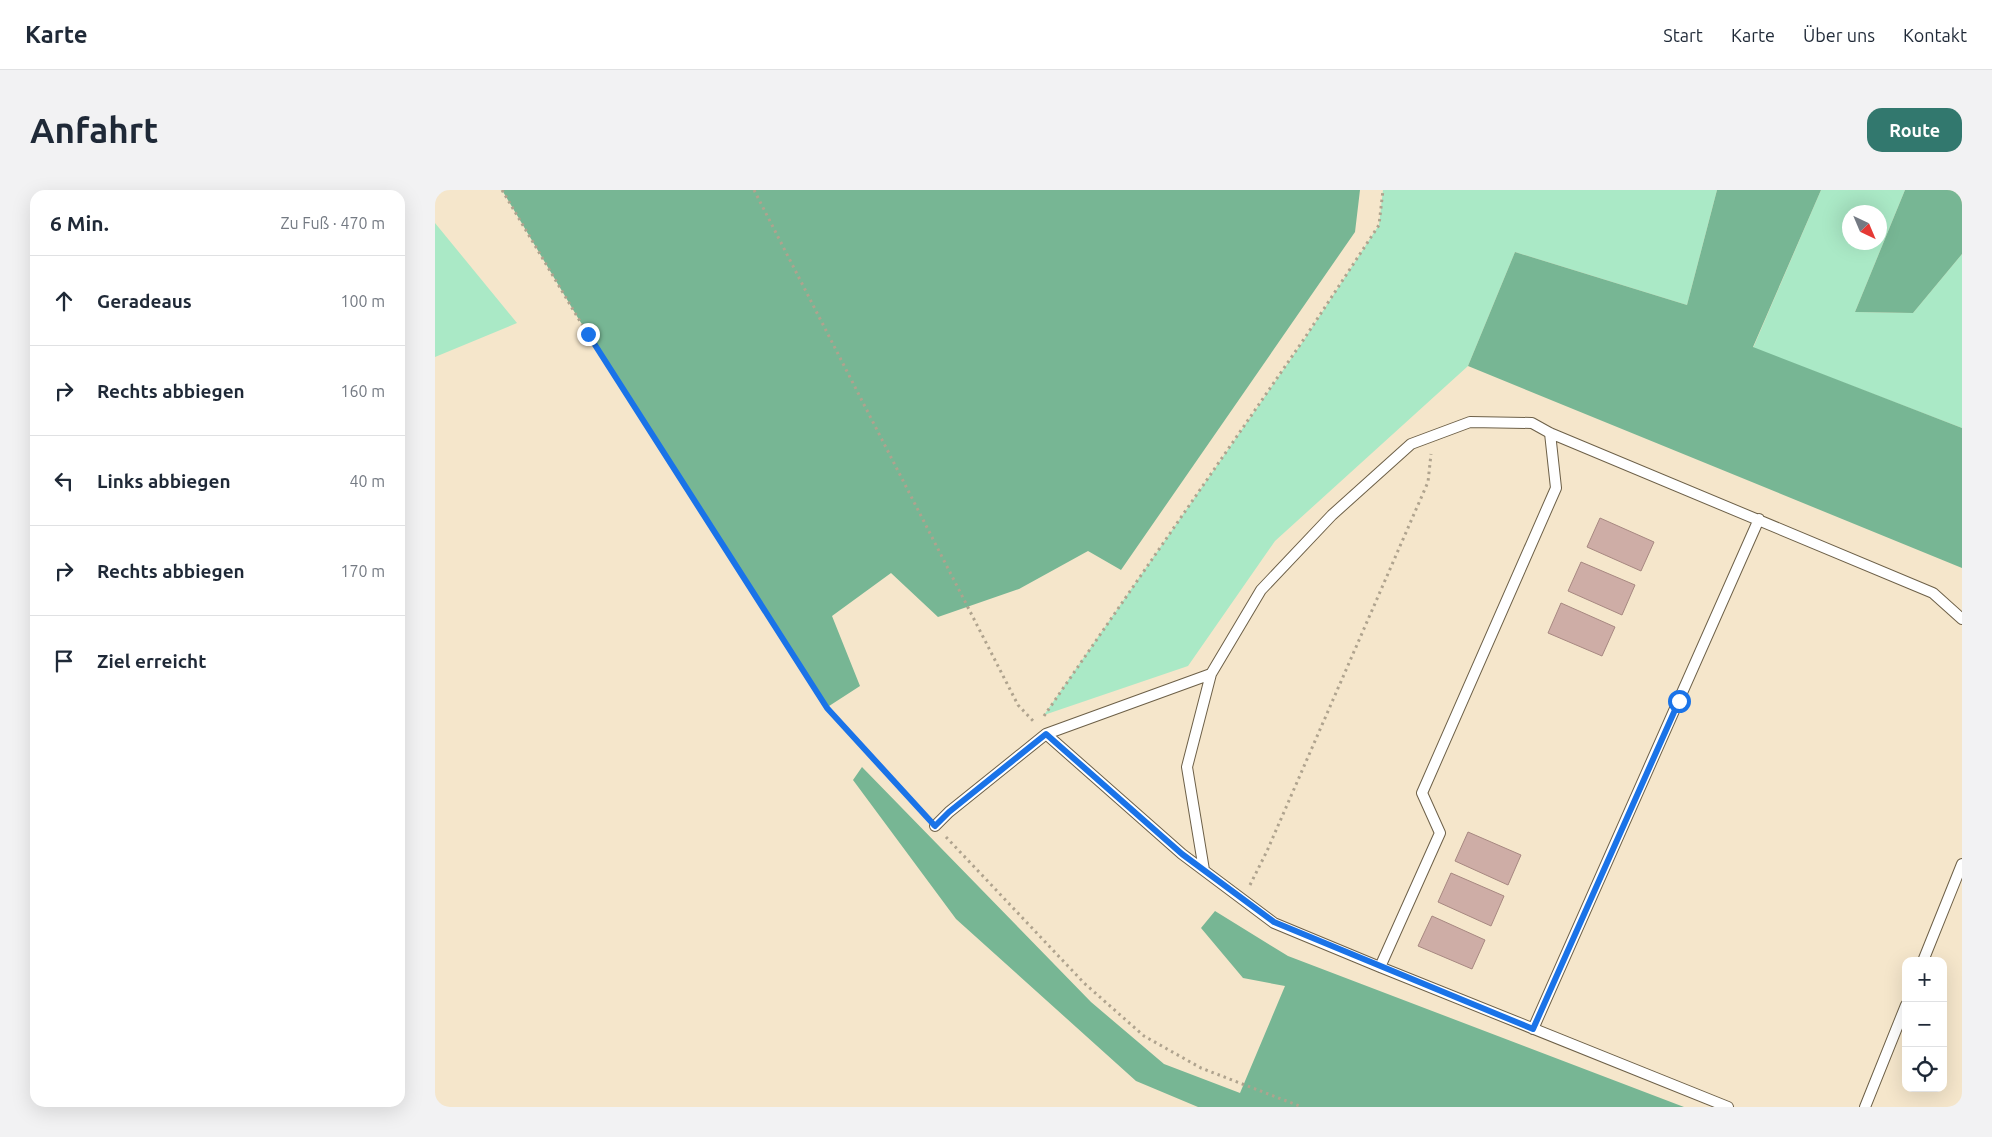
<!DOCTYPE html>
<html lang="de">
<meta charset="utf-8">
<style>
body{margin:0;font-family:Ubuntu,sans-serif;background:#f2f2f3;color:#1f2937}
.controls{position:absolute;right:15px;bottom:15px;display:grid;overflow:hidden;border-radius:10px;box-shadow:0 5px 20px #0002}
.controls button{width:45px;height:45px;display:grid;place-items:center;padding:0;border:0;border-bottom:1px solid #e0e1e3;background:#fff;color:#1f2937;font:25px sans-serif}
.compass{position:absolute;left:1407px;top:15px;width:45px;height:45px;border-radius:50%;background:#fff;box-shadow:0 5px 20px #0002;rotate:136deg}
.stop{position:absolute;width:15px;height:15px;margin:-11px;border:4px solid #1a73e8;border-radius:50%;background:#fff}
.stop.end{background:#1a73e8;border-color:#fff;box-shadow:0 1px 5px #0008}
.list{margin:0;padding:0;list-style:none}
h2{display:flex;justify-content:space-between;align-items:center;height:65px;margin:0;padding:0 20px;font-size:21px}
h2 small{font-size:16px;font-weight:400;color:#747a83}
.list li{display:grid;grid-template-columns:32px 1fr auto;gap:15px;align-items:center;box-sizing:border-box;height:90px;padding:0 20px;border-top:1px solid #e0e1e3}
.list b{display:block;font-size:19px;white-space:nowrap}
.list em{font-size:16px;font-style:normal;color:#747a83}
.icon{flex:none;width:28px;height:28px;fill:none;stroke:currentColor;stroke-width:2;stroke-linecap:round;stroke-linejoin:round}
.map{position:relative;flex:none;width:1527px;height:917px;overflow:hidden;border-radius:15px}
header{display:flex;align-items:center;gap:30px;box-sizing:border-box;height:70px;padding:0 25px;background:#fff;border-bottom:1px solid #e0e1e3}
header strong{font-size:24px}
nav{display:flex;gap:28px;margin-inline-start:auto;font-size:18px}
.intro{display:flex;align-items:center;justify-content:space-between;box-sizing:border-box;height:120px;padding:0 30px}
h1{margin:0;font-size:35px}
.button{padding:12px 22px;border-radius:15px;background:#32786e;color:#fff;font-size:18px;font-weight:700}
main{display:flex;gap:30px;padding:0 30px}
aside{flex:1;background:#fff;border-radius:15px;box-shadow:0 5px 20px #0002}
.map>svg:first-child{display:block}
</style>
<header>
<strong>Karte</strong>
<nav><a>Start</a><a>Karte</a><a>Über uns</a><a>Kontakt</a></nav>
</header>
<div class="intro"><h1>Anfahrt</h1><a class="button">Route</a></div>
<main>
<aside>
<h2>6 Min.<small>Zu Fuß · 470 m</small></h2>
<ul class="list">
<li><svg class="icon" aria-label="ahead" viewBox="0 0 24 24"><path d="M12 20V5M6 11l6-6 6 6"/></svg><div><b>Geradeaus</b></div><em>100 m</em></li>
<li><svg class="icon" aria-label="right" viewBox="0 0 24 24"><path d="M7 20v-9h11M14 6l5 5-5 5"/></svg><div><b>Rechts abbiegen</b></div><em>160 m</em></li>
<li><svg class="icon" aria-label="left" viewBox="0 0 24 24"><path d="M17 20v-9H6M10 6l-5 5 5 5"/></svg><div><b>Links abbiegen</b></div><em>40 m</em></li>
<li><svg class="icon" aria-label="right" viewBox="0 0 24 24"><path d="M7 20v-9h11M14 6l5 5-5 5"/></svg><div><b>Rechts abbiegen</b></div><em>170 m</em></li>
<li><svg class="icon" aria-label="arrive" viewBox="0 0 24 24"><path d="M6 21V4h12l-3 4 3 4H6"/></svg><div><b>Ziel erreicht</b></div></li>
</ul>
</aside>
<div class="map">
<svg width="1527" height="917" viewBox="0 0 1527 917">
<rect width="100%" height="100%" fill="#f5e6cb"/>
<path fill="#aae9c6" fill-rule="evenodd" d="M948 0H1282L1252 115 1080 62 1033 176 840 351 753 476 609 525 869 150 944 35Z
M1386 0H1470L1420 122 1478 123 1527 64V238L1318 158ZM1414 22H1444V52H1414Z
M0 33 82 133 0 167Z"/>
<path fill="#77b694" d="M67 0H925L920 42 686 380 653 361 584 399 503 427 456 383 397 426 425 496 391 518 143 128Z
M1282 0H1386L1318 157 1527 238V378L1033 176 1080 62 1252 115Z
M1470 0H1527V64L1478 123 1420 122Z
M427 577 656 812 729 874 805 903 850 796 808 788 766 738 780 721 853 766 1249 917H763L701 891 521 729 418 590Z"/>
<path fill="#ceada6" stroke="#a78881" d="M1165 328 1219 352 1206 381 1152 357Z
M1146 372 1200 395 1187 425 1133 401Z
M1126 413 1180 437 1167 466 1113 443Z
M1033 642 1086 665 1073 695 1020 671Z
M1016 683 1069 706 1056 736 1003 712Z
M997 726 1050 750 1037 779 983 756Z"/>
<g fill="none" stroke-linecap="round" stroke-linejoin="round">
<g stroke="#6d6048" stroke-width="12">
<path id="lane" d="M611 544 747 664 839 733 945 777 1293 917
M500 636 514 622 611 544 776 484 826 400 897 325 976 254 1035 232 1097 233 1115 243 1498 403 1527 429
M769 680 752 577 776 484
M1488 771 1527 674
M945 777 1005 643 987 603 1121 298 1115 243
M1098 839 1324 329
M1430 917 1471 815"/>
</g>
<path stroke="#afa38e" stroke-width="3" stroke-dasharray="2.5 4" stroke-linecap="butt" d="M67 0 143 128 391 518 489 624
M319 0 583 515 600 533
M609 526 869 149 944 35 948 0
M511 647 649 793 709 846 766 878 867 917
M815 695 832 661 993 292 996 264"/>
<use href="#lane" stroke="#fff" stroke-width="10"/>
</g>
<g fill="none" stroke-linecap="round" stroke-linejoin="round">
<path stroke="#1a73e8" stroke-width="6" d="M153 144 392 518 500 636 514 622 611 544 747 664 839 732 1098 839 1244 511"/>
</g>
</svg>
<div class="controls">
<button>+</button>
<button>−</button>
<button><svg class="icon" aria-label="locate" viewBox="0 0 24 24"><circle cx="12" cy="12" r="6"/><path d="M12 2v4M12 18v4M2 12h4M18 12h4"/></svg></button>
</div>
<svg class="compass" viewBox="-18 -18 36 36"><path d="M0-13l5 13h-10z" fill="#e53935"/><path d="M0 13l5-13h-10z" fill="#747a83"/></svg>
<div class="stop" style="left:1244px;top:511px"></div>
<div class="stop end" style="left:153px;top:144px"></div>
</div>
</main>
